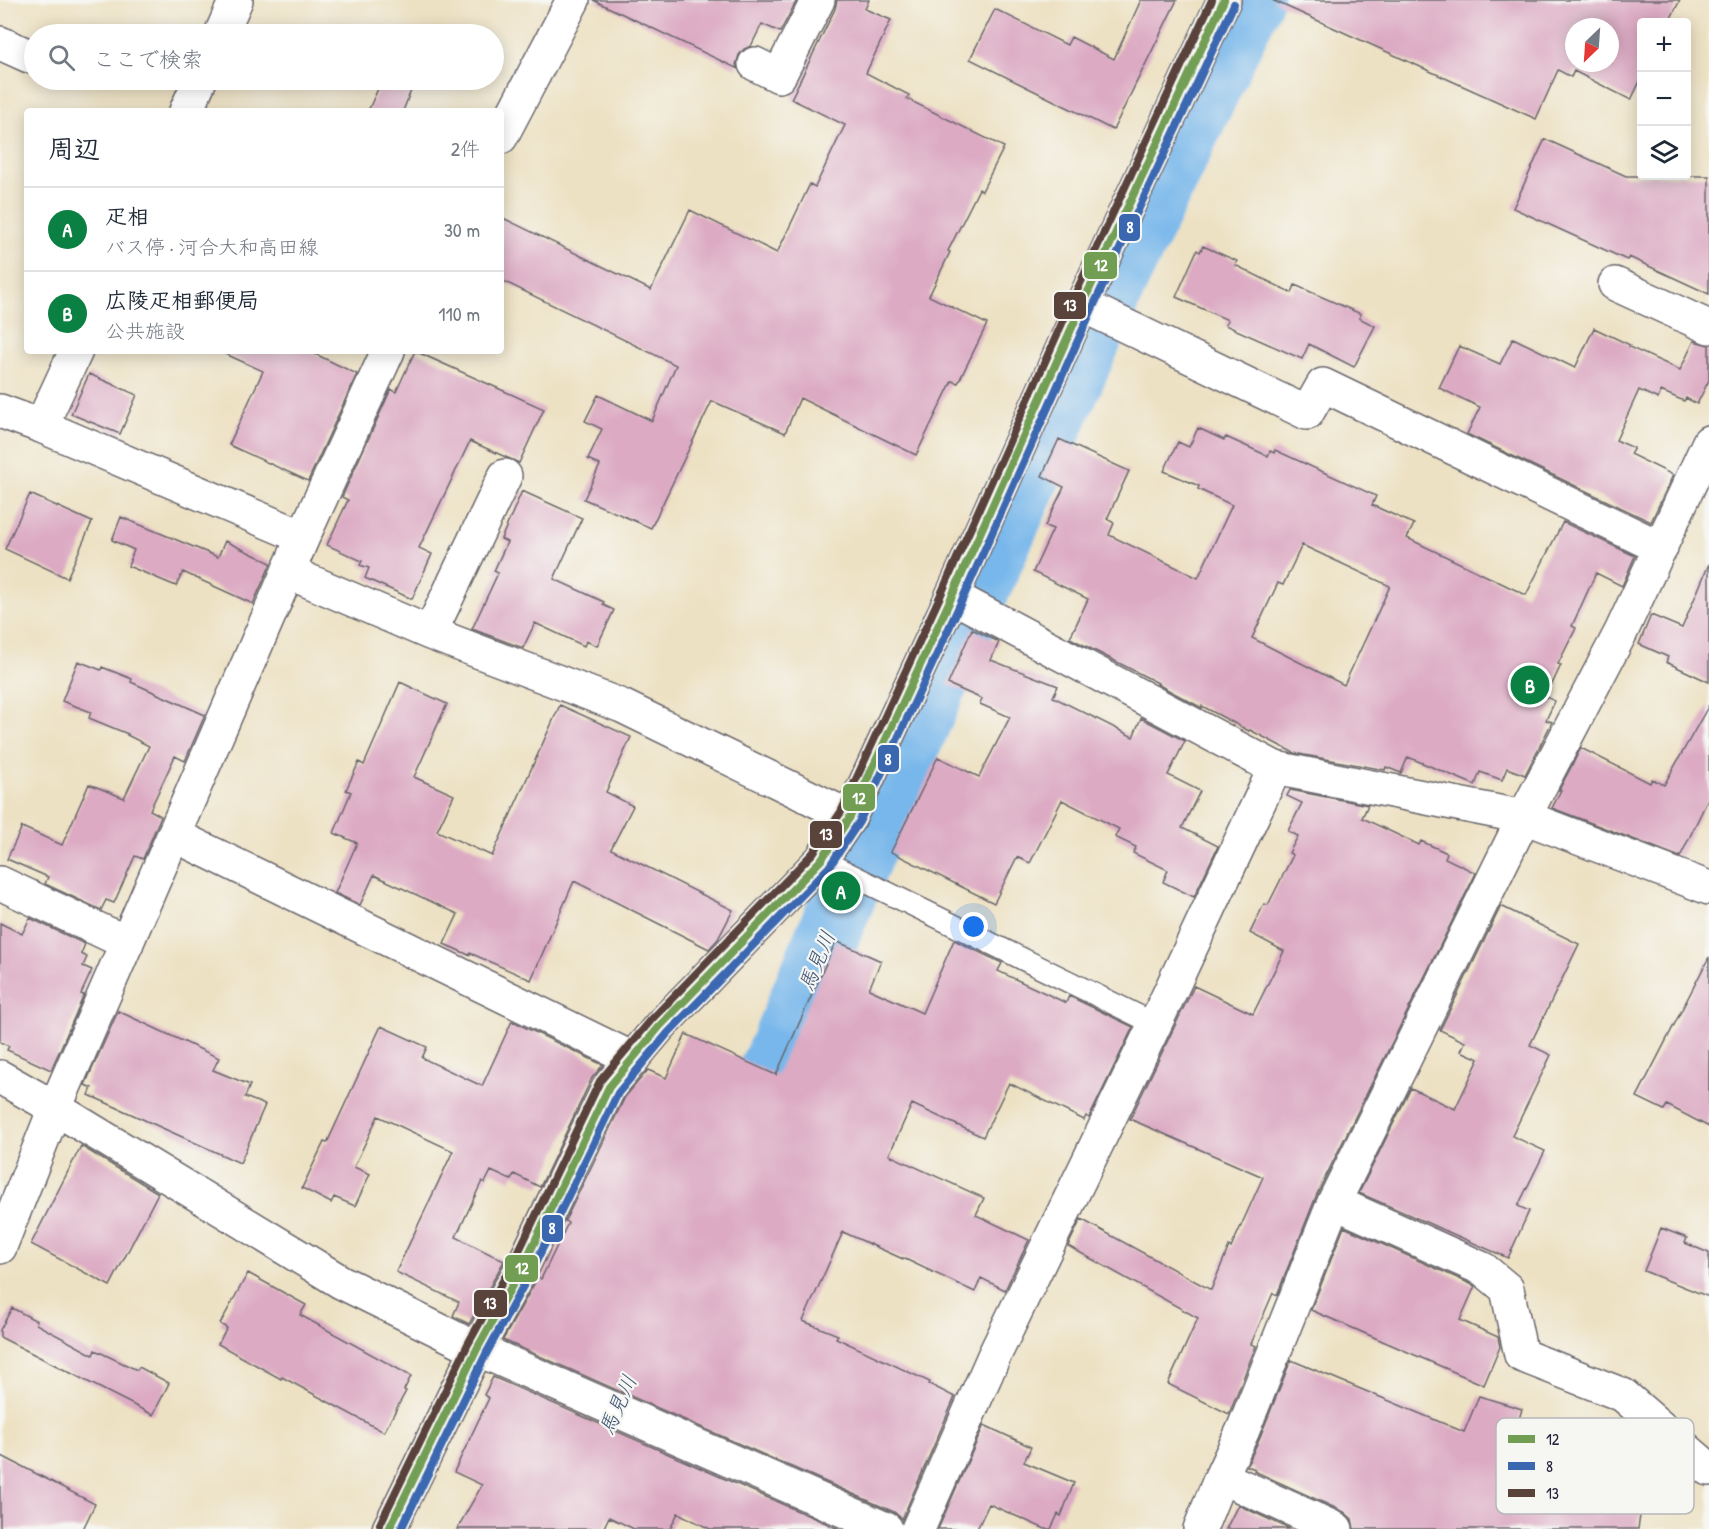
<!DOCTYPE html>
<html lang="ja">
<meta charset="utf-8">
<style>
body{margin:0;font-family:"Patrick Hand","Klee One",sans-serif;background:#f2f2f3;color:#1f2937}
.controls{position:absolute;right:18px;top:18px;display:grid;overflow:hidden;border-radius:6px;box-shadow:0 3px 15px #0003}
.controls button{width:54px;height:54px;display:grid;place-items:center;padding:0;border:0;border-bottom:2px solid #e0e1e3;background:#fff;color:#1f2937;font:30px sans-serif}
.compass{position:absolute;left:1565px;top:18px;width:54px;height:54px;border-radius:50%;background:#fff;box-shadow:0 3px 15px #0003;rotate:205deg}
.you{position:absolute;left:974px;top:927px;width:21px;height:21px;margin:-15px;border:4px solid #fff;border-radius:50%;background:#1a73e8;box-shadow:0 0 0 9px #1a73e833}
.badge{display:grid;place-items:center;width:39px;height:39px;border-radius:50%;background:#0b8043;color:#fff;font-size:20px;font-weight:700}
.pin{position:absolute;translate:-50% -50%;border:3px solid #fff;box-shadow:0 2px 6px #0006}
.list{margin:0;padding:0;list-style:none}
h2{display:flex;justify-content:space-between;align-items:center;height:78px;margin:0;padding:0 24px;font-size:26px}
h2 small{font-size:20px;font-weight:400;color:#747a83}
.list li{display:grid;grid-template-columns:39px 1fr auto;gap:18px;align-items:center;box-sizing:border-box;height:84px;padding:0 24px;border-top:2px solid #e0e1e3}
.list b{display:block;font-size:22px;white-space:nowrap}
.list p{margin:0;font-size:20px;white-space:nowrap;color:#747a83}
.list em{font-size:20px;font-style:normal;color:#747a83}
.icon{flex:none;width:33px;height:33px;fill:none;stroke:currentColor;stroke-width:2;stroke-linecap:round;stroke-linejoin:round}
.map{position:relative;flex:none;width:1709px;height:1529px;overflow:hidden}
.search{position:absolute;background:#fff;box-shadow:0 3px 15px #0003;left:24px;top:24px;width:480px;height:66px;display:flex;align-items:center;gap:15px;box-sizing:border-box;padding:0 21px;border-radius:33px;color:#747a83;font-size:22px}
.panel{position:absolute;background:#fff;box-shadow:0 3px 15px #0003;left:24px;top:108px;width:480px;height:246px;border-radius:6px}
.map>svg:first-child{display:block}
</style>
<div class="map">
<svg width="1709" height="1529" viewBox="0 0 1709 1529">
<rect width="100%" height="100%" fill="#f6f6f2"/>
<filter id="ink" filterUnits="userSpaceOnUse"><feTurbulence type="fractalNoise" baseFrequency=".0167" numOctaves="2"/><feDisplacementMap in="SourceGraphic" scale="12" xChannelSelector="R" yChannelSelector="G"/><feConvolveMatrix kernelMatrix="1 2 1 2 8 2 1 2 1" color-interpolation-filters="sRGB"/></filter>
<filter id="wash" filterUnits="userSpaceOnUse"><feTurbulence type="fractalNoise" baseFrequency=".008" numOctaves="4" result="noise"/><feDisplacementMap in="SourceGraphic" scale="24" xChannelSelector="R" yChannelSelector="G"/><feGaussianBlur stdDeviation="1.35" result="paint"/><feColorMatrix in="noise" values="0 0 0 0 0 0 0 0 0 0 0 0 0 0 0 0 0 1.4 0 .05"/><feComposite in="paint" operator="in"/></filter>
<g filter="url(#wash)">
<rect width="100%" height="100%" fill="#ede1c3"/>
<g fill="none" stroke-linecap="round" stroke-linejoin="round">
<path stroke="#78b7eb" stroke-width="64" d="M733 1152 782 1045 884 800 1116 280 1251 0"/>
</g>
<g id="blocks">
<path fill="#dcaac3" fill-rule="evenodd" d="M593 0H797L780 32 762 24 751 46 744 49 739 55 736 65 738 69Z
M837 0H869L865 9 891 20 866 73 909 95 907 99 1004 147 982 191 979 189 948 251 950 252 929 296 987 324 958 383 952 381 916 455 800 398 785 433 712 401 651 528 584 499 600 465 588 459 602 429 585 421 598 395 652 421 676 365 501 280V217L651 290 690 210 777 253 810 184 815 187 845 125 791 99 835 9Z
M1141 0H1177L1113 130 970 59 995 9 1067 45 1071 37 1114 59Z
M1272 0H1680L1669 22H1641V79L1631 100 1574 71 1571 77 1558 70 1536 119ZM1574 27H1610V63H1574Z
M382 80H415L403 111H368Z
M1545 139 1626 176H1709V294L1629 257 1627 260 1513 208Z
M1203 246 1237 261 1235 265 1292 293 1295 285 1361 314 1359 318 1375 326 1354 367 1309 344 1302 359 1225 325 1228 320 1176 297 1197 250 1200 252Z
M1594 328 1630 345 1629 347 1680 370 1694 341 1709 345V380L1697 404 1686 398 1684 401 1661 391 1658 399 1639 390 1616 440 1634 448 1630 454 1673 475 1651 522 1467 434 1480 407 1439 388 1459 346 1500 364 1513 338 1575 368Z
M219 351H309L357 374 308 481 229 445 263 371Z
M415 351 544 409 519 463 470 441 419 548 432 554 412 599 365 578 369 568 360 565 362 561 327 545 348 500 342 497 391 389 396 392Z
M89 374 137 395 120 434 71 414Z
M1198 428 1224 440 1226 437 1268 456 1270 451 1274 453 1275 450 1376 496 1372 505 1414 524 1407 538 1526 595 1563 522 1635 556 1622 586 1596 573 1572 626 1576 628 1558 664 1561 665 1546 697 1555 701 1546 720 1552 722 1525 775 1507 768 1502 780 1480 772 1475 785 1408 757 1401 773 1386 767 1385 770 1294 753 1250 730 1249 731 1202 706V708L1157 684 1158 683 1070 638 1088 599 1033 572 1053 529 1045 526 1064 487 1042 476 1059 439 1129 471 1107 519 1114 523 1109 535 1198 578 1232 505 1198 489 1199 486 1164 471 1178 442 1189 447ZM1302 545 1390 586 1344 685 1252 638 1278 583 1283 585Z
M522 491 582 518 554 579 604 602 603 605 614 610 597 646 586 641 584 646 535 623 523 648 472 629 498 573 494 571 507 542 501 539Z
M30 494 92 522 67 578 5 549Z
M121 517 218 557 225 541 271 563 253 604 183 572 176 586 128 566 134 550 112 540Z
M1709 564V682L1666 662 1668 657 1639 644 1651 615 1682 628Z
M972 629 999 642 991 660 1058 686 1053 697 1133 737 1141 718 1185 741 1168 775 1200 791 1182 828 1218 846 1194 897 1163 882 1168 870 1133 853 1136 847 1115 837 1119 829 1062 800 1030 863 1017 857 994 903 891 852 938 757 979 777 1010 717 980 704 982 699 948 684Z
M78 661 101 670 102 667 132 679 131 682 205 715 185 761 175 756 150 810 161 816 143 859 135 856 114 903 106 900 101 910 45 884 48 877 7 859 22 827 62 845 89 784 124 798 149 746 127 735 128 734 89 718 91 712 62 701Z
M400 682 447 704 414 777 454 795 437 831 492 856 560 705 631 737 606 792 633 806 611 849 733 910 718 939 709 949 574 881 531 980 470 953 469 955 444 944 458 914 374 875 360 905 335 893 357 843 334 833 351 792 346 790 359 762 364 765Z
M1709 705V797L1680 857 1552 808 1561 790H1559L1581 748 1650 783 1652 779 1664 785Z
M1290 790 1368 805 1362 818 1419 845 1421 841 1447 853 1445 858 1476 873 1317 1194 1277 1295 1273 1293 1251 1344 1256 1346 1229 1414 1168 1384 1198 1318 1068 1246 1081 1219 1211 1290 1229 1246 1231 1248 1263 1177 1130 1119 1194 986 1253 1014 1284 951 1250 933 1264 904 1268 905 1293 855 1289 853 1298 836 1288 831 1302 803 1287 796Z
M1501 906 1579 944 1530 1045 1551 1055 1512 1136 1545 1151 1518 1206 1529 1211 1508 1258 1359 1193 1411 1088 1455 1109 1479 1059 1461 1051 1465 1042 1440 1030Z
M30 918 85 944 81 954 87 957 83 966 92 970 81 994 84 995 51 1070 7 1050 9 1046 0 1042V923L22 934Z
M954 940 1002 963 998 971 1066 1003 1069 996 1133 1027 1089 1118 1086 1116 1084 1120 1009 1083 983 1137 912 1104 889 1155 984 1198 976 1215 1029 1240 1005 1290 981 1278 975 1292 903 1258V1259L843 1232 803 1321 838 1335 836 1338 930 1382 929 1384 955 1397 902 1519 894 1512 503 1340 538 1277 541 1279 568 1223 565 1221 625 1097 648 1070 666 1078 686 1034 776 1075 836 941 881 961 869 989 922 1013Z
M1709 957V1127L1667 1105 1664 1110 1637 1097Z
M118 1011 219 1058 213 1070 250 1085 245 1097 265 1105 240 1163 89 1095 92 1088 85 1085Z
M512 1021 603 1065 592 1078 540 1187 514 1174 511 1180 491 1171 485 1183 482 1181 456 1237 504 1261 469 1324 453 1316 459 1302 396 1272 453 1151 378 1116 354 1167 370 1174 355 1206 334 1197 331 1203 302 1188 324 1142 327 1143 381 1026 427 1047 422 1058 482 1086Z
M81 1146 158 1193 110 1286 31 1244Z
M1344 1227 1475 1286 1460 1320 1498 1337 1500 1347 1484 1385 1311 1310Z
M1661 1228 1687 1238 1685 1243 1709 1253V1297L1644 1271Z
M248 1273 306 1305 300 1315 411 1376 404 1390 406 1391 384 1432 282 1377 281 1379 218 1344 227 1328 220 1324Z
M12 1308 37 1321 36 1324 93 1355 95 1350 137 1370 139 1367 169 1383 153 1415 0 1337V1330Z
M1291 1360 1464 1432 1479 1396 1522 1409 1512 1444 1543 1453 1540 1464 1595 1480 1606 1445 1648 1457V1460L1668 1466 1654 1513 1641 1509 1638 1529H1354L1352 1519 1344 1512 1254 1471 1255 1469 1247 1466 1260 1437Z
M493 1377 839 1529H710L678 1513 670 1529H634L609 1517 603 1529H457L482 1485 454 1472 489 1398 484 1395Z
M984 1425 1031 1447 1024 1462 1074 1483 1061 1516 1058 1514 1051 1529H1045L989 1504 977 1529H938Z
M0 1455 95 1504 83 1529H0Z
M1238 1505 1290 1529H1226Z"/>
</g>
</g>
<g filter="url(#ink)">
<use href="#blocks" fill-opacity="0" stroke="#69656b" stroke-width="1.5"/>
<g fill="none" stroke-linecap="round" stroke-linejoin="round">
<g stroke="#69656b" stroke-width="24">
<path id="lane" d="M821 860 1155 1024"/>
</g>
<g stroke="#69656b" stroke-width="36">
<path id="street" d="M221 34 236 0
M0 43 29 56
M755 64 779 76 818 0
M186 111 200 80
M501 137 573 0
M1615 284 1709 327
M1082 305 1307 413 1323 385 1661 548
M0 411 41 426 303 537
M41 426 76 351
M288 572 430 633 622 706 850 817
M952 596 1275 768 1524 817 1709 888
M430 633 505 476
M174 835 633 1059
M0 883 127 943
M0 1077 55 1108 341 1282 477 1349 886 1529
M1334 1202 1524 817 1621 632 1709 442
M0 1247 55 1108 303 537 388 351
M1221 1477 1336 1529
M918 1529 994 1356 1155 1024 1275 768
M1200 1529 1221 1477 1243 1430 1334 1202 1483 1269 1507 1289 1521 1355 1623 1395 1709 1469"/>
</g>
<g stroke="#69656b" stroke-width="36">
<path id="secondary" d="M389 1529 477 1349 525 1262 577 1152 609 1087 660 1026 821 860 850 817 952 596 1082 305 1224 0"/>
</g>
<use href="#lane" stroke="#fff" stroke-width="21"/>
<use href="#street" stroke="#fff" stroke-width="33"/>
<use href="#secondary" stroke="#fde4d0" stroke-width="33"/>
<g stroke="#f6f6f2" stroke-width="12">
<path id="bus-1" d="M389 1529 477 1349 525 1262 609 1087 660 1026 821 860 850 817 952 596 1082 305 1224 0"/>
</g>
<g stroke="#f6f6f2" stroke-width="12">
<path id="bus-2" d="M401 1529 486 1354 534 1266 618 1093 668 1033 829 867 859 822 962 600 1092 309 1234 4"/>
</g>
<g stroke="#f6f6f2" stroke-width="12">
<path id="bus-3" d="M380 1524 468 1344 516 1257 600 1081 652 1019 813 853 841 812 942 592 1072 301 1212 0"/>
</g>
<use href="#bus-1" stroke="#729e54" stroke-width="8"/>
<use href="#bus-2" stroke="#3b67b1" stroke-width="8"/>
<use href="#bus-3" stroke="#59433a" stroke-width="8"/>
</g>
</g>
<g text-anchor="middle" stroke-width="4.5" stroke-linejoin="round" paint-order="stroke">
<g font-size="21" font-style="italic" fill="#405679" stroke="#f6f6f2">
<text transform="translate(817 961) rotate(-67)" y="7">馬見川</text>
<text transform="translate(618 1405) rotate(-66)" y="7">馬見川</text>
</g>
</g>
<rect x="1496" y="1418" width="198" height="96" rx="9" fill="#f6f6f2" stroke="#b6b6bb" stroke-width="1.5"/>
<rect x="1508" y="1435" width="27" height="8" fill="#729e54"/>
<rect x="1508" y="1462" width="27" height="8" fill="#3b67b1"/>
<rect x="1508" y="1489" width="27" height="8" fill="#59433a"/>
<g font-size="16" fill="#22223b">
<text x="1546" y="1445">12</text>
<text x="1546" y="1472">8</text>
<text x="1546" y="1499">13</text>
</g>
<g stroke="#f6f6f2" stroke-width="2">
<rect x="1118" y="213" width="23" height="29" rx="6" fill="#3b67b1"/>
<rect x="1083" y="251" width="35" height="29" rx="6" fill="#729e54"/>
<rect x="1053" y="291" width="34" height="29" rx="6" fill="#59433a"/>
<rect x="877" y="744" width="23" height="29" rx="6" fill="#3b67b1"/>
<rect x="842" y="783" width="34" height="29" rx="6" fill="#729e54"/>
<rect x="809" y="820" width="34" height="29" rx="6" fill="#59433a"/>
<rect x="541" y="1214" width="23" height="29" rx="6" fill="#3b67b1"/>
<rect x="504" y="1254" width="35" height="29" rx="6" fill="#729e54"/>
<rect x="473" y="1289" width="35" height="29" rx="6" fill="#59433a"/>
</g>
<g font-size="16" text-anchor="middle" font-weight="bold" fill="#fff">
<text x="1130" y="233">8</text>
<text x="1101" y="271">12</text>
<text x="1070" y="311">13</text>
<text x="888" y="765">8</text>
<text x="859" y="804">12</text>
<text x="826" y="840">13</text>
<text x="552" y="1234">8</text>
<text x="522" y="1274">12</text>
<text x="490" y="1309">13</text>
</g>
</svg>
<div class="controls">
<button>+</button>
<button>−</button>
<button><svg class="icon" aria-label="layers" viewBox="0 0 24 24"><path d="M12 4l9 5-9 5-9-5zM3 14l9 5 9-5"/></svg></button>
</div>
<svg class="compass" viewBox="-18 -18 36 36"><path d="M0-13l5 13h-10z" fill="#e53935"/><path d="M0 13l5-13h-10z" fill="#747a83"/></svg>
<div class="you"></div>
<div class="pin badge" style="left:841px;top:891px">A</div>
<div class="pin badge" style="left:1530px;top:685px">B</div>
<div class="search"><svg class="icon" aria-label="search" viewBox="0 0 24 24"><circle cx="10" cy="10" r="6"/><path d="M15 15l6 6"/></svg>ここで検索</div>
<section class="panel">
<h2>周辺<small>2件</small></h2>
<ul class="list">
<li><span class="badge">A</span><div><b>疋相</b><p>バス停 · 河合大和高田線</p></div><em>30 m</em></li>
<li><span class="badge">B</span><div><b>広陵疋相郵便局</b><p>公共施設</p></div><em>110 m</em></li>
</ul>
</section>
</div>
